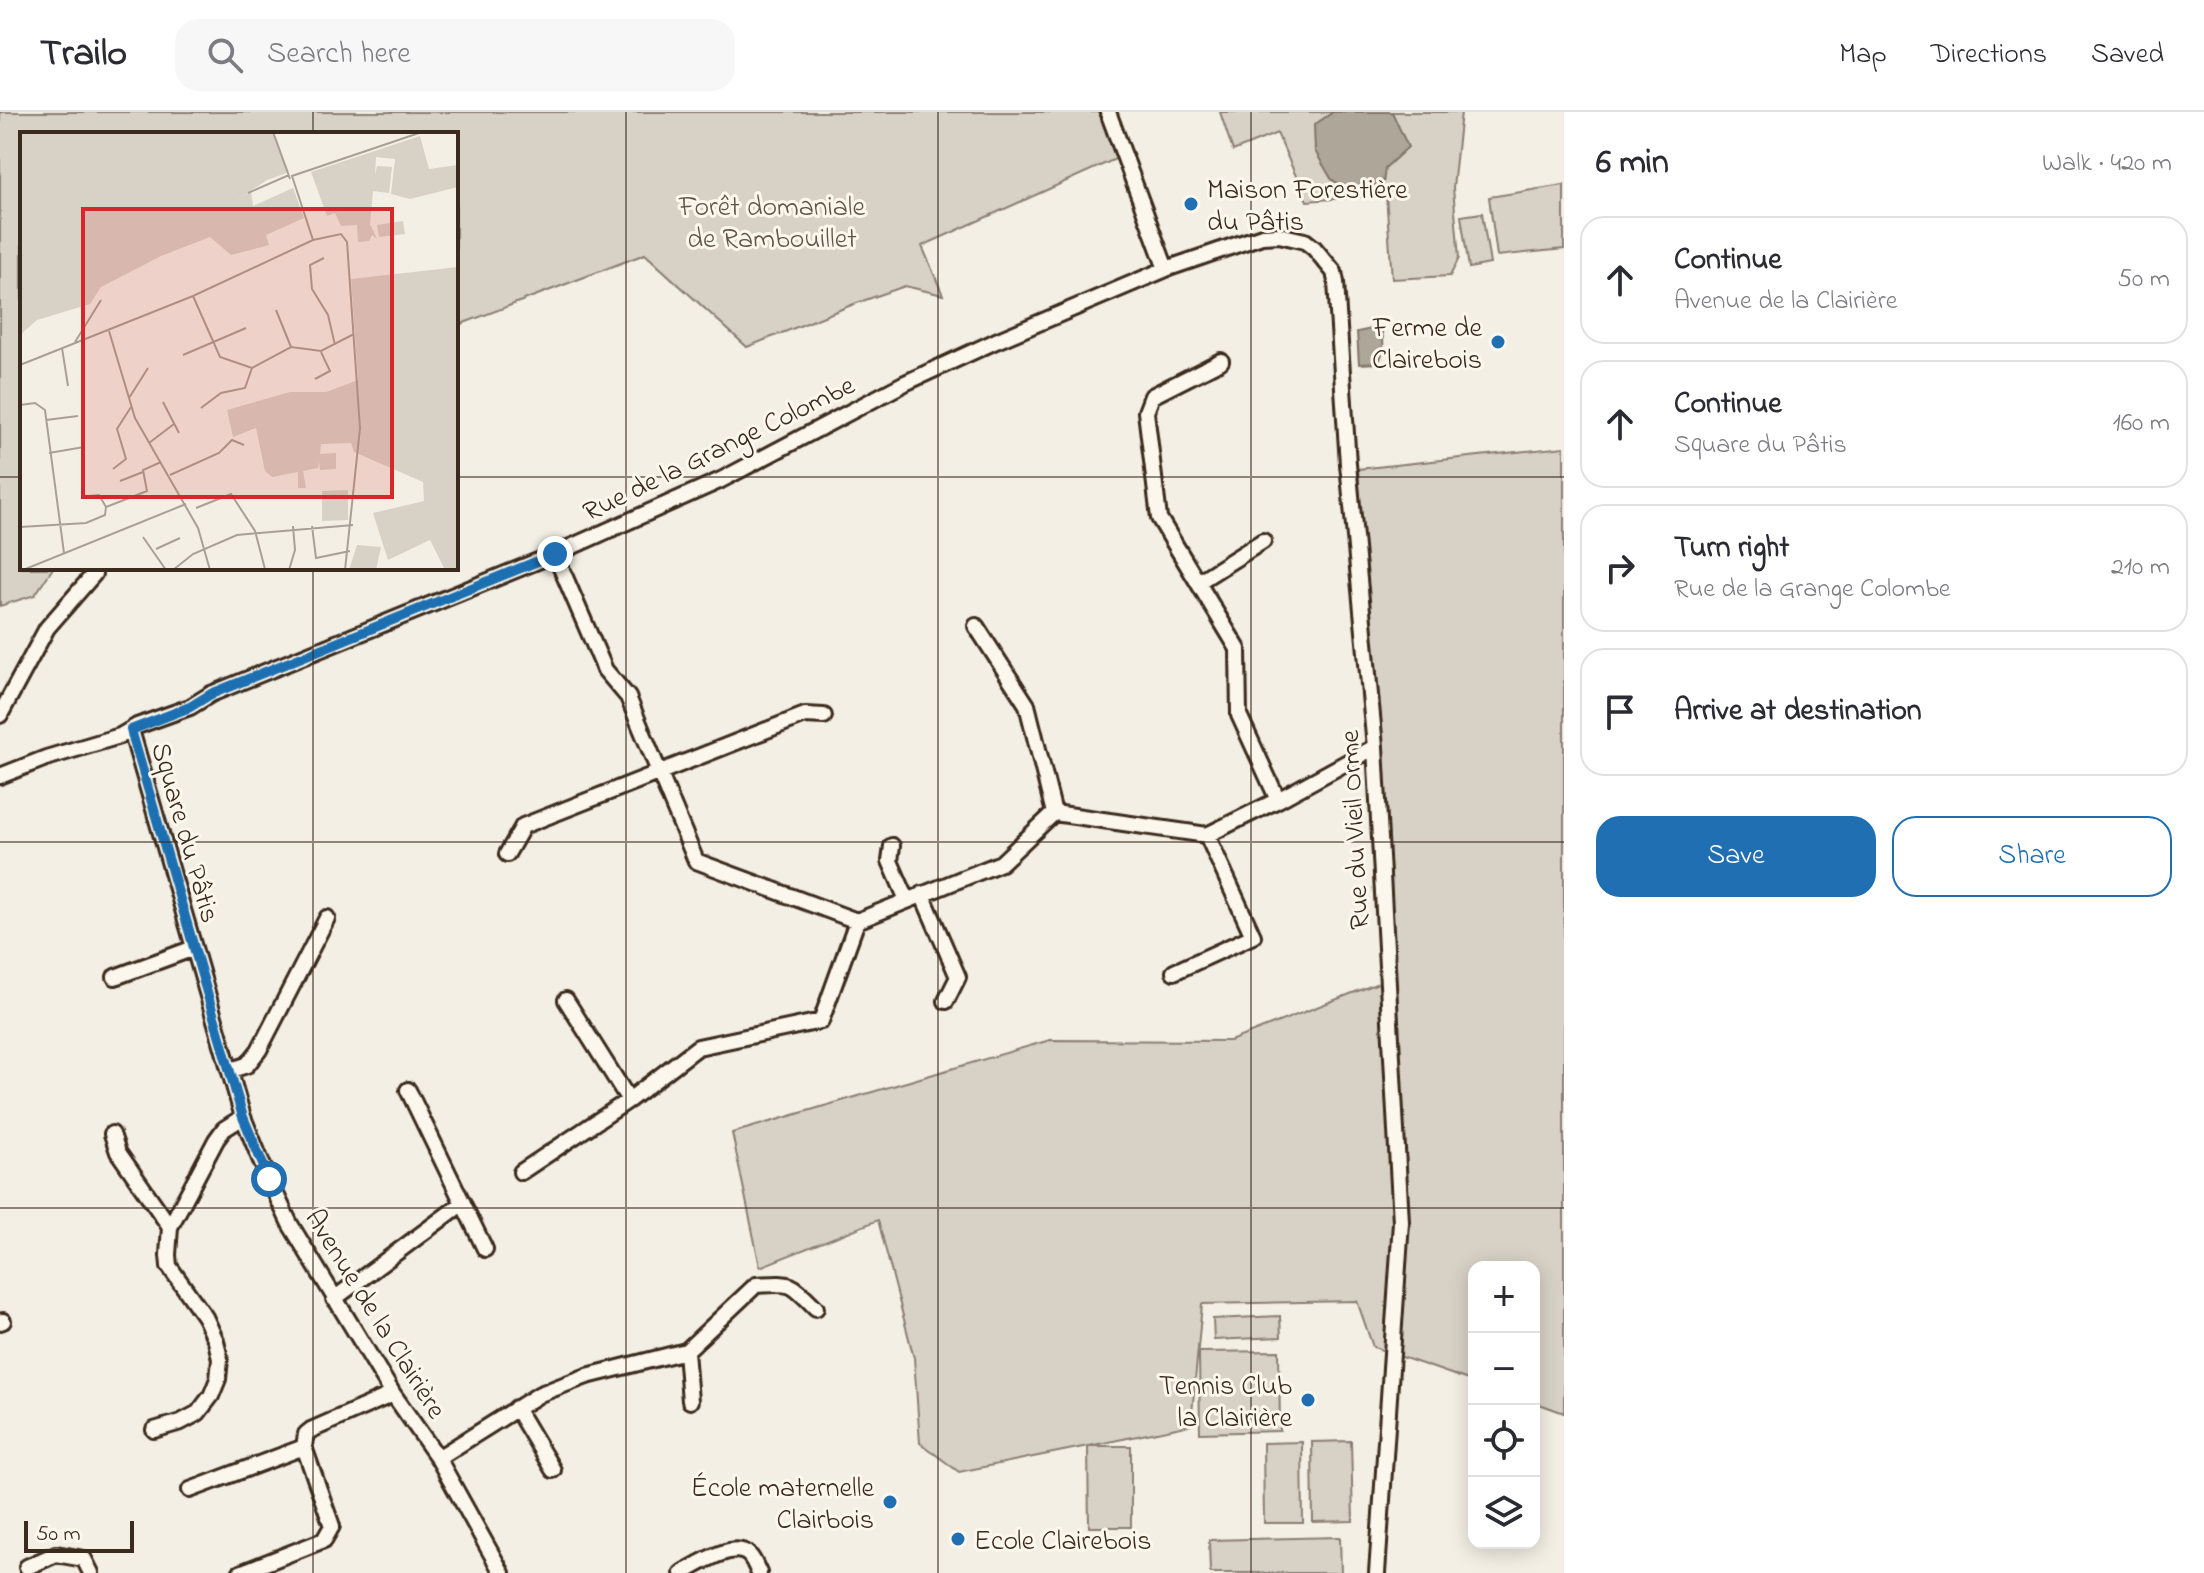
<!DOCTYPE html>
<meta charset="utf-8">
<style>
body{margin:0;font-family:"Indie Flower",sans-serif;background:#f7f7f7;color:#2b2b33}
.controls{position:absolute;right:24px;bottom:24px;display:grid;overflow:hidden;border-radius:16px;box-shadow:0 4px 20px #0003}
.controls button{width:72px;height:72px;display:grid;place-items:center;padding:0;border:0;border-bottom:2px solid #e1e1e2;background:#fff;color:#2b2b33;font:40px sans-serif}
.scale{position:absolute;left:24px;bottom:20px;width:110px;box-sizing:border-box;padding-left:8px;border:4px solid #3b2a1e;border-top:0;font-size:22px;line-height:28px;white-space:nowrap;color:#3b2a1e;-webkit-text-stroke:6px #fbf7ec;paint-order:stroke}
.stop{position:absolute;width:24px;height:24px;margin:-18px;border:6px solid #1f6fb2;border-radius:50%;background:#fff}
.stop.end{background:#1f6fb2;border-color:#fff;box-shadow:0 2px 8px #0008}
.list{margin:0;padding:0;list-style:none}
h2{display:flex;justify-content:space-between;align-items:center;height:104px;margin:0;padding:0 32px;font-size:34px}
h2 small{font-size:26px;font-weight:400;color:#7c7c81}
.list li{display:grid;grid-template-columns:52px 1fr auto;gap:24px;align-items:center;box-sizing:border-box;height:128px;margin:0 16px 16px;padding:0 16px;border:2px solid #e1e1e2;border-radius:24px}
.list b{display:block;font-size:30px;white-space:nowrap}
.list p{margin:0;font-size:26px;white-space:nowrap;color:#7c7c81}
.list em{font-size:26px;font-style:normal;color:#7c7c81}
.actions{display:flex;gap:16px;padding:24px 32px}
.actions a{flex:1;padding:18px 0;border:2px solid #1f6fb2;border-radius:24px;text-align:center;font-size:28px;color:#1f6fb2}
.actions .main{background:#1f6fb2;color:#fff}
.icon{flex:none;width:44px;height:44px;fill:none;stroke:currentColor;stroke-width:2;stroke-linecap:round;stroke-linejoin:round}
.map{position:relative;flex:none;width:1564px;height:1461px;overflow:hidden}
header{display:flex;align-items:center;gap:48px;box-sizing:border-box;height:112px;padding:0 40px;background:#fff;border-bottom:2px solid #e1e1e2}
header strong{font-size:38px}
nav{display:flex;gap:44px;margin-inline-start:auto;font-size:28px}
.search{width:560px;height:72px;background:#f7f7f7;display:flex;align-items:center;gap:20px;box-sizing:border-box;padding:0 28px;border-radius:24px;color:#7c7c81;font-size:30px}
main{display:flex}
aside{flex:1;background:#fff}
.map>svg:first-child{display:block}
</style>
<header>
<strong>Trailo</strong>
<div class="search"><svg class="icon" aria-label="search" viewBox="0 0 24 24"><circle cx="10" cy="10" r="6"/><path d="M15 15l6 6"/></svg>Search here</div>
<nav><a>Map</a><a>Directions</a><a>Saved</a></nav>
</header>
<main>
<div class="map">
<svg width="1564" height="1461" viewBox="0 0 1564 1461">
<rect width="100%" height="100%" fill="#f3efe4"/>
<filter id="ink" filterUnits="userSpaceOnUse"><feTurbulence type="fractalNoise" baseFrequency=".0125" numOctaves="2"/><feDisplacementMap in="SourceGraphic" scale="16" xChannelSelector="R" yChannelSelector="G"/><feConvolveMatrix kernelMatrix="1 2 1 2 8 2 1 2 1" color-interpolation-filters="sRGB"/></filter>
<g filter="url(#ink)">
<path fill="#d8d1c6" stroke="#8a7e72" stroke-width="2" d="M0 0H1104L1120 45 922 134 943 183 905 174 854 192 747 235 645 142 456 214V22H22V456H53L35 483 0 494Z
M1220 0H1461L1453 76 1459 146 1450 164 1392 167 1386 83 1307 89 1277 21 1233 39Z
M1564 73V137L1497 144 1489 85Z
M1482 101 1490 152 1469 156 1461 104Z
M1564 335V1301L1534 1290V1155H1474V1270L1373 1235 1357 1189 1202 1192 1191 1313 1089 1334H1131V1415H1089L1088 1334 959 1360 920 1331 914 1246 878 1108 760 1155 732 1021 1050 928 1230 929 1391 866 1358 357Z
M1280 1204 1281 1225 1214 1228 1213 1207Z
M1279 1239 1280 1319 1200 1321 1199 1240Z
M1351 1329 1353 1409 1313 1410 1312 1330Z
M1302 1330 1303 1411H1264L1263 1331Z
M1340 1425 1341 1461H1210L1209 1428Z"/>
<path fill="#afa69a" stroke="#817468" stroke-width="2" d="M1333 0H1392L1408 35 1385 56 1383 72 1349 77 1332 68 1315 39 1314 13Z
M1381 215C1384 228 1385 240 1378 251L1359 252 1357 220Z"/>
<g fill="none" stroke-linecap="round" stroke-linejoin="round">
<g stroke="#3b2a1e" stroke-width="20">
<path id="street" d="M1108 0 1166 157
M1221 249 1152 284 1146 300 1159 406 1238 537 1239 603 1278 688
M555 442 605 558 628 585 696 749 857 809
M1198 470 1263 429
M976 514 1027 593 1054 701
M0 603 47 516 94 462
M131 618 243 1005 265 1059 290 1112 393 1282 438 1346 502 1461
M0 664 46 646 120 624 137 614 190 595 211 582 555 442 721 368 905 271 996 229 1166 157 1262 124 1279 123 1305 129 1314 136 1334 160 1336 170 1348 352 1375 635 1401 1110 1377 1461
M892 734 890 749 907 788
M507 742 523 714 805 603 824 604
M922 782 958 865 946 889
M1174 860 1253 824 1207 723
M115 865 194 836
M566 888 629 988
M231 958 247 953 259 938 327 806
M408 978 485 1137
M112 1022 118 1040 170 1115
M521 1060 629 988 698 935 821 909 857 809 1001 751 1054 701 1207 723 1278 688 1375 635
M334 1187 463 1091
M0 1210 3 1209
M686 1239 690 1289
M516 1296 553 1358
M154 1318 181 1310 198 1301 211 1284 218 1267 220 1247 216 1229 205 1205 169 1154 168 1143 170 1115 216 1028 224 1017 243 1005
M438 1346 540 1282 587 1264 686 1239 756 1173C793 1171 789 1169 816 1196
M190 1378 304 1335
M27 1455 56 1442 84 1447 91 1461
M240 1461 324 1428 332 1414 304 1335 306 1322 311 1318 393 1282
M682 1461C697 1453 734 1428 749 1443 754 1448 756 1455 759 1461"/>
</g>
<use href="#street" stroke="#fbf7ec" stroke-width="14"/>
</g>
</g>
<g fill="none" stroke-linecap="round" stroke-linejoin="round" filter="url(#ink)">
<path stroke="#1f6fb2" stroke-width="10" d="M269 1067 243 1005 131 618 190 595 211 582 555 442"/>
</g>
<path fill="none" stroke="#3b2a1e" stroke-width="2" stroke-opacity="0.55" d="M313 0V22M626 0V1461M938 0V1461M1251 0V1461M0 365H22M456 365H1564M313 456V1461M0 730H1564M0 1096H1564"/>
<g fill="#1f6fb2" stroke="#fbf7ec" stroke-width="3">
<circle cx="1191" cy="92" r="8"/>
<circle cx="1498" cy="230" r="8"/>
<circle cx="1308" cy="1288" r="8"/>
<circle cx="890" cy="1390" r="8"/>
<circle cx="958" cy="1427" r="8"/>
</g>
<g text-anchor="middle" stroke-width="6" stroke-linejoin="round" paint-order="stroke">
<g font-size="28" fill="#3b2a1e" stroke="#fbf7ec" text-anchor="end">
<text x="1207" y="86" text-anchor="start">Maison Forestière<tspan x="1207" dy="32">du Pâtis</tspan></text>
<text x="1482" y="224">Ferme de<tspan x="1482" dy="32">Clairebois</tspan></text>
<text x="1292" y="1282">Tennis Club<tspan x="1292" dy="32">la Clairière</tspan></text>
<text x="874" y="1384">École maternelle<tspan x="874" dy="32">Clairbois</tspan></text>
<text x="974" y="1437" text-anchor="start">Ecole Clairebois</text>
</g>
<g font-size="28" fill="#625448" stroke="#fbf7ec">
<text x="772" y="103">Forêt domaniale<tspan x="772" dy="32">de Rambouillet</tspan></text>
</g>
<g font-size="28" fill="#3b2a1e" stroke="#fbf7ec">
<text transform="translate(718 335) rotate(-26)" y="10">Rue de la Grange Colombe</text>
<text transform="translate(1353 718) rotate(-93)" y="10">Rue du Vieil Orme</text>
<text transform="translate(187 720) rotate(74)" y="10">Square du Pâtis</text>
<text transform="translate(377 1201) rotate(58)" y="10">Avenue de la Clairière</text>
</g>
</g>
<g transform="translate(20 20)">
<rect width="438" height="438" fill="#f3efe4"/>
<path d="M0 0H254L269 40 247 48 214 70 231 59 233 74 273 56 284 86 246 103 249 113 211 123 190 105 141 124 81 155 70 172 17 188 0 203ZM400 4 409 37 438 33V55L390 67 371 62 375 27 356 25 355 43 357 34 372 35 369 61 353 59 350 92 357 107 352 103 349 109 338 110 337 93 321 94 315 81 307 84 291 40ZM383 89 385 102 359 105 357 93ZM438 135V438H425L410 408 368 428 353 381 404 369 403 350 334 320 331 311 301 312 300 322 316 321V337L300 338 299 330 298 336 283 339 286 356H278V340L252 345 245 339 236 296 213 305 207 278 270 260H306L338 248 331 147ZM328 358V388L302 389V359ZM337 413 361 415 356 438H329Z" fill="#d8d1c6"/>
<path fill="none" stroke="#a9a095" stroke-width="2" d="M253 0 270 47M228 61 269 43M293 108 272 44 402 0M304 126 290 133 292 157 308 183 315 213M173 164 200 225 232 236M256 178 271 215M89 199 115 286 178 396 190 438M55 210 81 168M42 216 48 254M163 223 226 196M0 233 173 164 293 108 321 102 327 110 340 296 325 438M295 247 310 239 301 220M109 266 128 236M143 270 159 301M0 273 15 271 25 278 44 421M181 276 201 261 225 256 232 236 271 215 301 219 334 202M26 288 58 284M129 311 154 292M29 321 64 315M93 337 106 327 97 297 111 275M150 343 199 321 212 308 224 313M100 349 123 340M68 364 79 363 86 375M176 376 211 362 235 399 245 437M292 394 296 426 330 419M0 395 66 391 85 383 86 375 127 359 123 338 141 330M123 405 146 438M136 417 160 406M3 438 166 372M153 438 173 422 217 403 333 393M269 438 275 418 273 394"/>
<path fill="#d62828" fill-opacity="0.15" stroke="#d62828" stroke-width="4" d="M63 77H372V365H63Z"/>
<rect width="438" height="438" fill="none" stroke="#3b2a1e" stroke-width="4"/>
</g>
</svg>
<div class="controls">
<button>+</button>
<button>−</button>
<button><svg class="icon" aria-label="locate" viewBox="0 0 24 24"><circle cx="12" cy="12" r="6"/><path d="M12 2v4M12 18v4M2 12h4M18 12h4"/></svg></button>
<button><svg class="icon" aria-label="layers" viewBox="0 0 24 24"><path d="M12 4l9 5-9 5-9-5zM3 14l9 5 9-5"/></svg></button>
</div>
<div class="scale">50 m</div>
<div class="stop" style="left:269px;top:1067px"></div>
<div class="stop end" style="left:555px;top:442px"></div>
</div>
<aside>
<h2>6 min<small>Walk · 420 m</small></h2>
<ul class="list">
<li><svg class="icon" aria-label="ahead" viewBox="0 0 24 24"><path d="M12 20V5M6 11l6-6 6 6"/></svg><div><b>Continue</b><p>Avenue de la Clairière</p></div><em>50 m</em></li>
<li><svg class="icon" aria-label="ahead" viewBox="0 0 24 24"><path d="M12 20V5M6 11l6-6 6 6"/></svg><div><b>Continue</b><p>Square du Pâtis</p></div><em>160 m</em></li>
<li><svg class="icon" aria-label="right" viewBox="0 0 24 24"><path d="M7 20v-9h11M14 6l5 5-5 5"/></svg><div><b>Turn right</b><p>Rue de la Grange Colombe</p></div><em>210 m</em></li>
<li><svg class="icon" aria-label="arrive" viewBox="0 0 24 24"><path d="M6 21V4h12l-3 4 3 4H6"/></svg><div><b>Arrive at destination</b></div></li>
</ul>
<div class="actions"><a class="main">Save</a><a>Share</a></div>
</aside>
</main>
